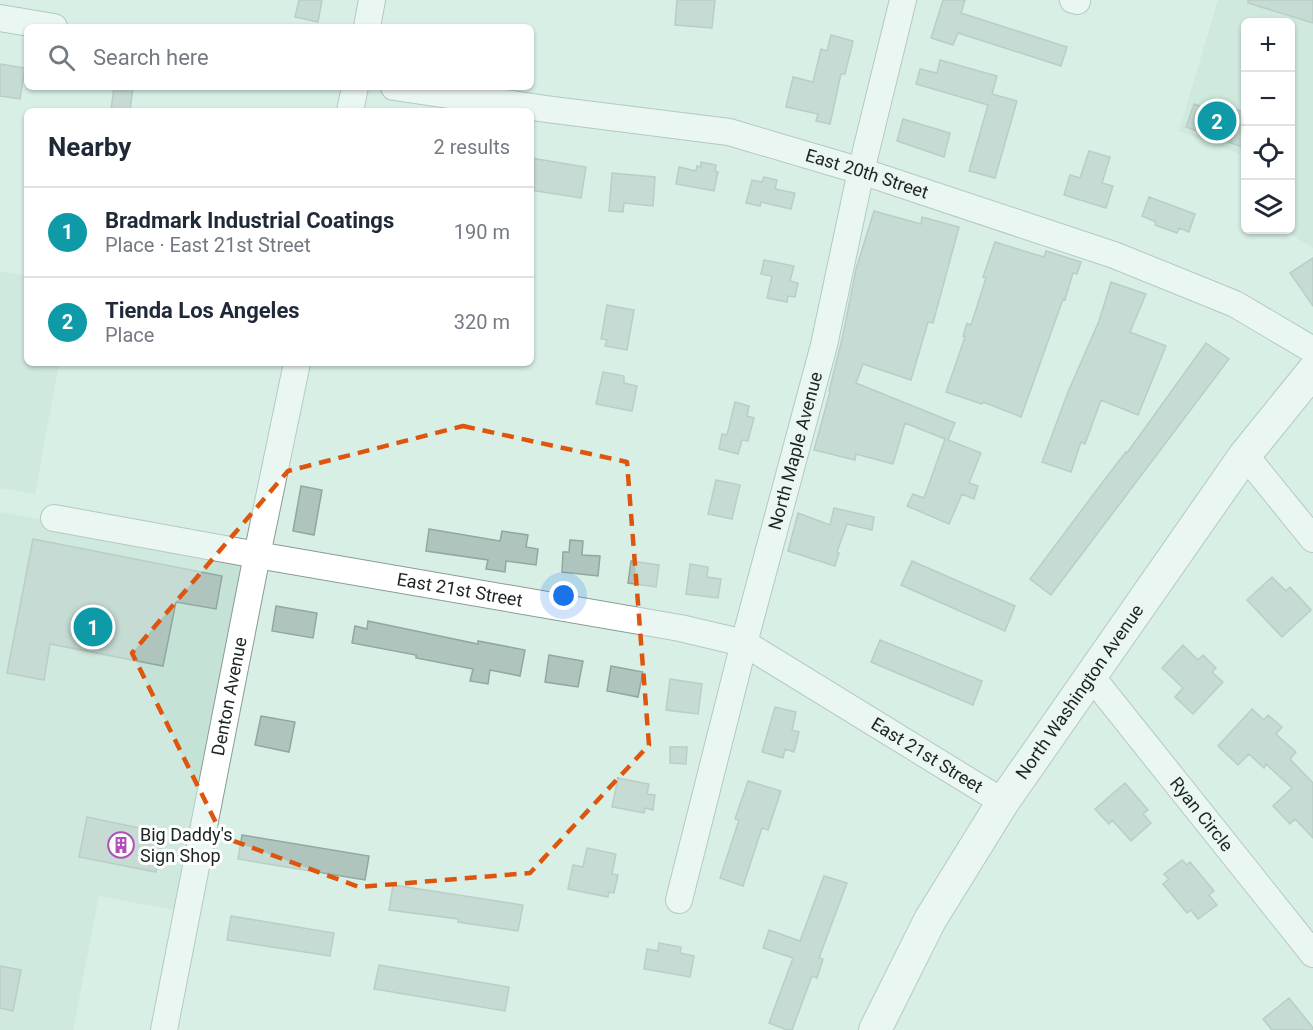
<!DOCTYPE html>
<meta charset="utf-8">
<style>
body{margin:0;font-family:Roboto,sans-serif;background:#f2f2f3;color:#1f2937}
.controls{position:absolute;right:18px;top:18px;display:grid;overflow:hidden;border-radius:9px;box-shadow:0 2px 4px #0004}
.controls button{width:54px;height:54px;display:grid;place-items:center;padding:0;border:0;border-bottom:2px solid #e0e1e3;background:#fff;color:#1f2937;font:30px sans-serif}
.you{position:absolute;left:564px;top:596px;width:21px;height:21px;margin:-15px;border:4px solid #fff;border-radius:50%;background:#1a73e8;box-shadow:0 0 0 9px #1a73e833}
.badge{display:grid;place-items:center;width:39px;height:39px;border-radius:50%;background:#b04fb7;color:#fff;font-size:20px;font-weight:700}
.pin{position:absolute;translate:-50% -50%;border:3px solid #fff;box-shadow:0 2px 6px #0006}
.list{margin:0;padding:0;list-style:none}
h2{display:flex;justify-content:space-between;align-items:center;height:78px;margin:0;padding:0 24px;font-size:26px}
h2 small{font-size:20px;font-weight:400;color:#747a83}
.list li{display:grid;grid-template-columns:39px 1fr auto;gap:18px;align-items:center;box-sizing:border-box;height:90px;padding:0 24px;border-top:2px solid #e0e1e3}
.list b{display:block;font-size:22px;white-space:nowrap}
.list p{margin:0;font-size:20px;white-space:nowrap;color:#747a83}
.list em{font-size:20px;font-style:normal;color:#747a83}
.icon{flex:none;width:33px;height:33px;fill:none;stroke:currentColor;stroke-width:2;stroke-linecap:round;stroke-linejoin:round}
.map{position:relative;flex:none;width:1313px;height:1030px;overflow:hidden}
.search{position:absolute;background:#fff;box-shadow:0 2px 4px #0004;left:24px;top:24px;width:510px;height:66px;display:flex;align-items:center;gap:15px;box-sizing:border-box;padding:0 21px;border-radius:9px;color:#747a83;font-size:22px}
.panel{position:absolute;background:#fff;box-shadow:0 2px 4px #0004;left:24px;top:108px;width:510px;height:258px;border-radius:9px}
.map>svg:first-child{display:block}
</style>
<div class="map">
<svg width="1313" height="1030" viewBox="0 0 1313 1030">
<rect width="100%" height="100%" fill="#d8efe6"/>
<path fill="#c4e2d6" d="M1218 0H1313V248L1285 230H1290V22H1246L1245 156 1179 131Z
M0 271 27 276V363H59L35 494 0 488Z
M0 512 234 555 247 565 179 911 99 896 73 1030H0Z"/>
<path fill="#aec4bc" stroke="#92a79f" stroke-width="1.5" d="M299 0H322L318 22 295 17Z
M677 0H715L712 28 675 25Z
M943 0H965L961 13 1067 47 1061 66 958 33 953 45 931 38Z
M1248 0H1313V23L1248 3Z
M831 35 853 41 845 74H841L830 124 816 121 818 114 786 107 793 77 813 82 821 49 827 51Z
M940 60 997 76 992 94 1017 101 995 178 969 171 988 105 916 84 920 69 937 73Z
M0 64 25 68 20 99 0 96Z
M114 87H133L130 111H111Z
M1194 104 1227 116 1230 107 1245 113V148L1186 127Z
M903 119 950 133 944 157 897 141Z
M1089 151 1110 157 1102 183 1113 186 1106 208 1064 195 1070 175 1080 178Z
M531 158 586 167 581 198 531 190Z
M701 162 716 165 715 171 718 172 714 191 676 184 679 167 696 171 697 166 701 167Z
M612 173 655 177 653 206 624 203 623 212 609 211Z
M764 177 777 180 775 189 795 193 791 209 761 202 760 206 746 203 752 180 762 182Z
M1149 197 1195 214 1189 232 1179 228 1177 233 1155 225 1156 222 1142 216Z
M874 211 921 224 922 217 959 227 933 323 928 322 911 380 863 364 856 383 955 423 948 440 981 453 969 483 978 486 974 499 962 494 949 524 907 506 913 494 924 498 945 439 905 423 893 464 856 454 855 460 814 450 830 392 829 391 843 335 856 269Z
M995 242 1044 257 1046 251 1081 262 1077 274 1073 273 1065 300 1063 299 1021 417 983 402 982 404 946 392 965 337 963 336 967 323 971 325 986 278 983 277Z
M1313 258V306L1290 273Z
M764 260 794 266 790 281 798 283 795 297 788 296 787 302 767 298 772 276 761 274Z
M1111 282 1146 294 1130 332 1166 346 1138 415 1101 400 1085 444 1081 442 1071 472 1042 462 1068 392 1099 321Z
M607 305 634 310 627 350 605 346 607 340 601 339Z
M1206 343 1229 359 1051 595 1030 579 1105 479 1126 452 1127 453Z
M603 372 624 376V383L637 386 632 411 596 404Z
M735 402 749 406 747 416 754 418 748 441 742 440 738 454 719 449 722 434 727 435Z
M716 480 740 485 732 519 708 514Z
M301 486 322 490 314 535 293 531Z
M834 508 874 517 872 530 847 524 837 552 839 553 835 566 788 551 798 513 830 525Z
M429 529 500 541 502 531 528 535 526 547 538 549 536 565 506 561 505 572 486 569 488 560 426 551Z
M33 539 222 576 216 609 176 602 163 666 50 644 44 680 7 673Z
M570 540 583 541 582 555 600 556 598 576 562 572 563 552H569Z
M631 561 659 565 656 587 628 583Z
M912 561 1015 606 1005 631 901 585Z
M690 564 708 567 707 577 721 579 718 598 686 594Z
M1272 577 1286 591 1290 587 1311 610 1282 637 1247 600Z
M276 606 317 613 313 638 272 631Z
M368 621 478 644V641L525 650 520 676 490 670 488 684 470 681 473 669 416 658V655L352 643 355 626 367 629Z
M880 640 982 681 973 705 871 662Z
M1183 645 1198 660 1203 655 1216 668 1212 672 1223 682 1193 714 1175 697 1183 688 1162 668Z
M549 655 583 661 578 687 545 682Z
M611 666 643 672 638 697 607 691Z
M670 679 702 684 698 714 666 710Z
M775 707 796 712 792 730 799 732 794 752 785 749 783 758 762 752Z
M1252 709 1264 720 1268 715 1282 727 1276 734 1296 752 1290 759 1313 783V838L1295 819 1290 824 1273 806 1292 788 1266 764 1264 768 1249 754 1238 765 1218 746Z
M261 716 295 722 289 752 255 745Z
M670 747H687L686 764 670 763Z
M618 778 649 784 647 794 655 795 653 810 645 808 644 813 612 807Z
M748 781 781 791 768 830 762 828 743 886 720 878 739 820 735 819Z
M1125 783 1148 810 1143 814 1151 823 1131 841 1112 820 1109 824 1095 809Z
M87 817 164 833 156 872 79 857Z
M242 835 369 856 365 880 238 859Z
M587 848 616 854 612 874 618 875 614 893 609 892 608 897 568 889 573 865 583 867Z
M1182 860 1187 865 1190 862 1214 891 1209 895 1217 905 1198 919 1191 910 1187 913 1163 884 1169 879 1164 874Z
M824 876 847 883 819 958 823 959 817 978 812 976 792 1030H787L769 1023 793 958 763 948 769 930 800 941Z
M393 885 523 905 518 931 458 922V919L389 910Z
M231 916 334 933 330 956 227 940Z
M659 943 681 947 680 953 694 956 690 977 644 969 647 949 658 951Z
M379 965 509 987 505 1011 374 989Z
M0 966 21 970 13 1011 0 1008Z
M1289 998 1313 1028V1030H1272L1263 1019Z"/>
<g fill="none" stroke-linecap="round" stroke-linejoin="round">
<g stroke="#889d95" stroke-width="28">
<g id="minor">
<path d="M1073 0 1077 1"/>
<path d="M0 18 54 27"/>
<path d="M367 27 372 0"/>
<path id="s1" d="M394 87 546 109 729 132 861 171 1114 255 1235 304 1313 350"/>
<path d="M350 111 355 87"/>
<path d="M1245 455 1313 539"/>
<path id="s2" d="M54 518 257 555 680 628 744 643 1003 802"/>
<path id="s3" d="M1091 676 1313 954"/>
<path id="s4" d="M679 900 744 643 824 345 861 171 903 0"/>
<path id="s5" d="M164 1030 257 555 297 363"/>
</g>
</g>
<g stroke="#889d95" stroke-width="34">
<g id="major">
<path id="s6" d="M875 1030 930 920 1003 802 1245 455 1313 371"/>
</g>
</g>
<use href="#minor" stroke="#fff" stroke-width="26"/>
<use href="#major" stroke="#fff" stroke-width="32"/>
</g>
<path d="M0 0H1313V1030H0ZM463 426 627 462 649 745 530 873 359 887 223 837 132 653 288 471Z" fill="#d8efe6" fill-opacity=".55" fill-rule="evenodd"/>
<path fill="none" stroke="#de560d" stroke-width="4.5" stroke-dasharray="12 8" stroke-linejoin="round" d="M463 426 627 462 649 745 530 873 359 887 223 837 132 653 288 471Z"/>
<defs>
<g id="building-ring" transform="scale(1.35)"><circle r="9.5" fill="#fff" stroke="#b04fb7" stroke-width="1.5"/><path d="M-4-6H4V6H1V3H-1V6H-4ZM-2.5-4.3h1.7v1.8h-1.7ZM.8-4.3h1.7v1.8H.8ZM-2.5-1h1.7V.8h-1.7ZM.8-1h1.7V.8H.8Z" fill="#b04fb7"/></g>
</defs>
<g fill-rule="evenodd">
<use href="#building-ring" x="121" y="845"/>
</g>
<g text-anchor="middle" stroke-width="6" stroke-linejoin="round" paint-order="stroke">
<g font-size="18" fill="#1c2521" stroke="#fff">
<text dy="6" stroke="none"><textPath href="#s1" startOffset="482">East 20th Street</textPath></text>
<text dy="6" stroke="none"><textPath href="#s4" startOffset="464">North Maple Avenue</textPath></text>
<text dy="6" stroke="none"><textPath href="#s2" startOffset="412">East 21st Street</textPath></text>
<text dy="6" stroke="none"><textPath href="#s6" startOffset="396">North Washington Avenue</textPath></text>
<text dy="6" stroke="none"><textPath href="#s5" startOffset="340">Denton Avenue</textPath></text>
<text dy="6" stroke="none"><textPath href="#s2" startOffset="916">East 21st Street</textPath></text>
<text dy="6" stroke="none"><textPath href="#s3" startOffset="177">Ryan Circle</textPath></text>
</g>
<g font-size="18" fill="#1c2521" stroke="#fff" text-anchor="start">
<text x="140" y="841">Big Daddy's<tspan x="140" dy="21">Sign Shop</tspan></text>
</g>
</g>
</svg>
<div class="controls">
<button>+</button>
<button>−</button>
<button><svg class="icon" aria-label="locate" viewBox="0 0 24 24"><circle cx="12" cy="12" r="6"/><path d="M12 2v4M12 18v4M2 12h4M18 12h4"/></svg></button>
<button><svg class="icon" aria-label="layers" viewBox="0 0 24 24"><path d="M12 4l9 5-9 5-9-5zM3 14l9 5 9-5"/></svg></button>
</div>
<div class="you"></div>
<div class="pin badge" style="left:93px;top:627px;background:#0f9aa8">1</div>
<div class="pin badge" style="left:1217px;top:121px;background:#0f9aa8">2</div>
<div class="search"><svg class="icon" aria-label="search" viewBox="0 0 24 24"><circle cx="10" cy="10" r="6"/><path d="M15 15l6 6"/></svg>Search here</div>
<section class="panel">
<h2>Nearby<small>2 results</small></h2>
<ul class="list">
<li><span class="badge" style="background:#0f9aa8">1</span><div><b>Bradmark Industrial Coatings</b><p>Place · East 21st Street</p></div><em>190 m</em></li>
<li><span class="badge" style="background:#0f9aa8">2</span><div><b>Tienda Los Angeles</b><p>Place</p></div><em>320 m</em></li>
</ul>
</section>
</div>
